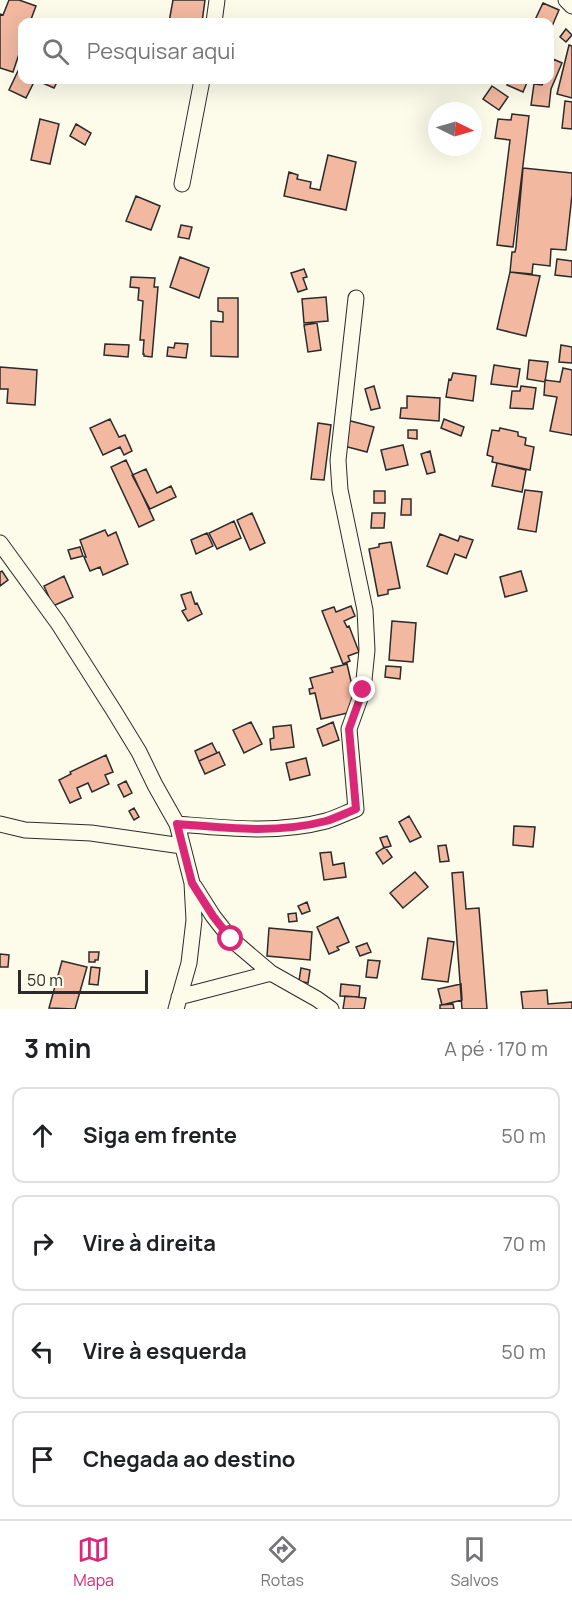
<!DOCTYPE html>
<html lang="pt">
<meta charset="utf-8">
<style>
body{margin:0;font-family:Manrope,sans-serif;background:#f2f2f2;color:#202124}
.compass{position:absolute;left:428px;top:102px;width:54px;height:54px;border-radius:50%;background:#fff;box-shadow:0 6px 24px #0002;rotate:95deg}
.scale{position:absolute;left:18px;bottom:15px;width:130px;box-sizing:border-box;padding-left:6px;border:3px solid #2b2b2b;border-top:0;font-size:16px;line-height:21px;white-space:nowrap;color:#2b2b2b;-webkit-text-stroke:4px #fdfbea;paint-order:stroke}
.stop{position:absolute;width:18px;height:18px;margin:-14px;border:4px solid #db2777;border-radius:50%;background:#fff}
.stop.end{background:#db2777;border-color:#fff;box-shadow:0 2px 6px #0008}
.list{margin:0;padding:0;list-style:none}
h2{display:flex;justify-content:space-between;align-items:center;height:78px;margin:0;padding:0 24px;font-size:26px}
h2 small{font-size:20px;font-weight:400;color:#757577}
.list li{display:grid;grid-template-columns:39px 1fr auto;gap:18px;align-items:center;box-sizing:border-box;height:96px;margin:0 12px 12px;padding:0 12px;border:2px solid #e0e0e0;border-radius:12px}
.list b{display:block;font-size:22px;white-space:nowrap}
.list em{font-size:20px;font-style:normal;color:#757577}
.icon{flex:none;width:33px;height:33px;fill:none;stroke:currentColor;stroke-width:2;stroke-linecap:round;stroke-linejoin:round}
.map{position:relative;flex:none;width:572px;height:1009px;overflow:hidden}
.search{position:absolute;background:#fff;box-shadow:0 6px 24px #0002;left:18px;right:18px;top:18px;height:66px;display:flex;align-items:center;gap:15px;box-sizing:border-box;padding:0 21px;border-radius:12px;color:#757577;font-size:22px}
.sheet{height:510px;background:#fff}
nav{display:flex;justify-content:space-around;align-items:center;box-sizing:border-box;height:84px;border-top:2px solid #e0e0e0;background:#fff;font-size:16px;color:#757577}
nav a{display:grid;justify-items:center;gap:3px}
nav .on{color:#db2777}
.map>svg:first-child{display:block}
</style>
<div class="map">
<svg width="572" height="1009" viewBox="0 0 572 1009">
<rect width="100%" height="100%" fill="#fdfbea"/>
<path fill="#f2b8a0" stroke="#2b2b2b" stroke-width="1.5" d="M9 0H19L36 6 30 22H22V45L13 72 0 68V14L3 15Z
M173 0H205L202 22H169Z
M543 3 559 10 550 31V22H534Z
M566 29 572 35 566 42 560 37Z
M569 45 572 46V98L557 94Z
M553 59 562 63 551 89 549 107 531 105 534 84 542 85 545 80H550V68Z
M18 71 22 73V80H35L26 98 9 90Z
M39 80H58L54 88 38 81Z
M510 80H528L523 92 507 85Z
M492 86 508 97 499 110 483 99Z
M565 101 572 102V129L562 128Z
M512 114 529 116 513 247 497 245 510 140 495 138 498 119 511 120Z
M40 119 59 124 50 164 31 160Z
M76 124 91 133 85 145 70 136Z
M328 155 356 162 346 210 284 196 289 172 298 175 297 179 311 182 310 188 320 190Z
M523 168 572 173V195L566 250 551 249 550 266 533 264 532 274 510 272 512 252H515L516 247Z
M136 196 160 206 151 230 126 221Z
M181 225 192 227 189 239 178 237Z
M180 257 209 268 199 298 170 287Z
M557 259 572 261V277L555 275Z
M304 269 307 277 303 278 307 289 298 292 291 273Z
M510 272 540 276 526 336 497 329Z
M131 277 155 278 154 287H158L152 357 144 356V354H143L144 340H140L143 301 138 300 139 288 130 287Z
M326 297 328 321 304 323 302 299Z
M218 298H238V357L211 356V321L223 322V312L218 311Z
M317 323 321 350 308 352 304 325Z
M175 343 188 344 186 358 167 356 168 347 174 348Z
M105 344 129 345 128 357 104 355Z
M561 345 572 347V363L559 362Z
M529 360 548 362 545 382 527 379Z
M494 365 520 369 517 387 491 384Z
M0 367 37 370 35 405 7 403 8 389H0Z
M563 368 572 370V435L550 431 557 397 544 395 545 380 560 382Z
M453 373 476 376 473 401 446 397 449 379 451 380Z
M374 386 380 408 371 410 365 389Z
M521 386 536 388 533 409 510 408 512 391H520Z
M407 396 440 398 439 421 400 418 401 408H407Z
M110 419 119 437 125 435 132 451 124 455 120 447 103 455 90 428Z
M444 419 464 427 461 436 441 428Z
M347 420 374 427 367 452 340 445Z
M318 423 331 425 324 480 311 479Z
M500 428 518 432V436L526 438 525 445 534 447 530 470 492 462 493 457 487 455 492 430 499 431Z
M408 430H417V439L408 438Z
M403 445 408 465 386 470 381 450Z
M430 451 435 472 427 474 421 454Z
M126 460 154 520 139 527 111 467Z
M497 463 526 470 522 492 492 486Z
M146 469 157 493 171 486 176 497 150 509 132 475Z
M525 490 542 492 536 532 518 529Z
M374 491H385V503H374Z
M402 499H411V515H401Z
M252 513 265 543 250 550 237 520Z
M372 513H385L384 528H371Z
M234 521 241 538 217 549 209 533Z
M105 530 108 536 116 532 128 564 103 575 100 567 90 571 84 557H86L80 540Z
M207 533 213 546 196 554 191 540Z
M440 534 458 541 460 536 473 540 466 558 455 554 447 574 427 566Z
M391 542 400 588 388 590V594L378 596 369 549 379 547V544Z
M80 547 83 556 71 559 68 550Z
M2 571 8 580 0 586V572Z
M521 571 527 591 505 597 500 577Z
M64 576 73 597 53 606 44 586Z
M191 592 195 604 197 603 202 614 188 621 182 611 186 609 181 595Z
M351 606 355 616 344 621 347 627 349 626 359 652 348 656 350 661 343 664 322 611 334 607 336 612Z
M392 621 416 623 413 662 389 660Z
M347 664 356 703 350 704 352 712 321 719 315 693 310 694 309 689 313 688 310 678 333 672 331 668Z
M386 666 401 667 400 679 385 677Z
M251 722 262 744 244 753 233 730Z
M333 722 339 740 323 746 317 729Z
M291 725 294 747 271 750 270 739 274 738 273 727Z
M212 743 217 753 199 761 195 751Z
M219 752 225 765 205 774 199 761Z
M106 755 113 772 105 775 109 784 92 792 88 783 77 788 81 798 70 803 59 780 71 774 70 772Z
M306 758 310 775 290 780 286 763Z
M126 781 132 793 124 797 118 785Z
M134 808 139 817 134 820 129 811Z
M409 816 421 837 410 842 399 822Z
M514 826 535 827 533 847 513 845Z
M387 836 391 846 384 848 380 838Z
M446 845 449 861 440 862 438 846Z
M385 847 392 857 383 864 376 853Z
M331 852 333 865 344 863 346 877 324 880 320 853Z
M415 872 428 887 403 908 390 893Z
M463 872 466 909 479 908 487 1009H462L452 873Z
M307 902 310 911 302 914 298 906Z
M296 913 297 921 289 922 288 914Z
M338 917 349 942 337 947 339 950 329 954 317 927Z
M269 928 312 932 310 960 267 956Z
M428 938 454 942 448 982 422 979Z
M367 943 371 952 360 956 356 947Z
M89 952H99L98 960H95V962H89Z
M0 954 9 955 8 967H0Z
M368 960 380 961 377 978 366 977Z
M62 961 87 967 75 1009 49 1008Z
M91 967 100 968 98 985 89 984Z
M301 968 310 970 308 983 299 981Z
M341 984 360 986 359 997 340 996Z
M461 984 462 1000 442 1005 438 989Z
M547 990 548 1004 572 1002V1009H523L521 992Z
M345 996 366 998 364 1009H343Z
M453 1004 454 1009H440V1005Z"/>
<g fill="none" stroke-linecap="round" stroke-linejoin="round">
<g stroke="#2b2b2b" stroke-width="17">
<path id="street" d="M566 0 572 6
M214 22 217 0
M182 184 202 80
M0 543 58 623 114 711 139 752 155 785 177 824 192 883 194 920 189 963 176 1009
M0 824 25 830 91 833 182 846
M177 824C226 828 277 834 326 821 336 818 346 813 356 809L349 729 363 690 367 650 365 610 340 490 338 460 356 298
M194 886 213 916 231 939 271 973 317 999 331 1009
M179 997 271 973"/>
</g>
<use href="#street" stroke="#fdfbea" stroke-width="15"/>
</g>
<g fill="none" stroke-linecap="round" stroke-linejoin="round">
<path stroke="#db2777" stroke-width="8" d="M231 939 213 916 192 883 177 824C226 828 277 834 326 821 336 818 346 813 356 809L349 729 363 690"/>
</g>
</svg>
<svg class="compass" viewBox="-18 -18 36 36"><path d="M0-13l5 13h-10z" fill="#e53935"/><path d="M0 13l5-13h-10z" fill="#757577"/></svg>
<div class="scale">50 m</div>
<div class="stop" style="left:231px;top:939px"></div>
<div class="stop end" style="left:363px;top:690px"></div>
<div class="search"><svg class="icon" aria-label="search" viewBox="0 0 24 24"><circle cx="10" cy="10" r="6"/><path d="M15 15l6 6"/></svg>Pesquisar aqui</div>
</div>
<section class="sheet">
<h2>3 min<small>A pé · 170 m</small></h2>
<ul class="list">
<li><svg class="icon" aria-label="ahead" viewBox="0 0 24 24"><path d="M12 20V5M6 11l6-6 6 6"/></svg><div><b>Siga em frente</b></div><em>50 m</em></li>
<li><svg class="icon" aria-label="right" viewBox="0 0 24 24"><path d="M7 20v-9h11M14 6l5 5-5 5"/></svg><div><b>Vire à direita</b></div><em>70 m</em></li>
<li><svg class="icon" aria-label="left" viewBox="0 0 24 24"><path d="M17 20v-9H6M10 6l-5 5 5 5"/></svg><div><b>Vire à esquerda</b></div><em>50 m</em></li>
<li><svg class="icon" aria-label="arrive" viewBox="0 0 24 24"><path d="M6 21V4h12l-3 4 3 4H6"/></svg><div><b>Chegada ao destino</b></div></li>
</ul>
</section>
<nav>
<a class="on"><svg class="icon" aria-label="map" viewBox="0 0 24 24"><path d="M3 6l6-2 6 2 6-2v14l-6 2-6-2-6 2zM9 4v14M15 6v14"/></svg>Mapa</a>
<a><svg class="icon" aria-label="directions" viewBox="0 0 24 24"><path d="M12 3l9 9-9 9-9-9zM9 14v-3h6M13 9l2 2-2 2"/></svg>Rotas</a>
<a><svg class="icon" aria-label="saved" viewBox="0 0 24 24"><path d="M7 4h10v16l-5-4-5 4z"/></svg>Salvos</a>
</nav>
